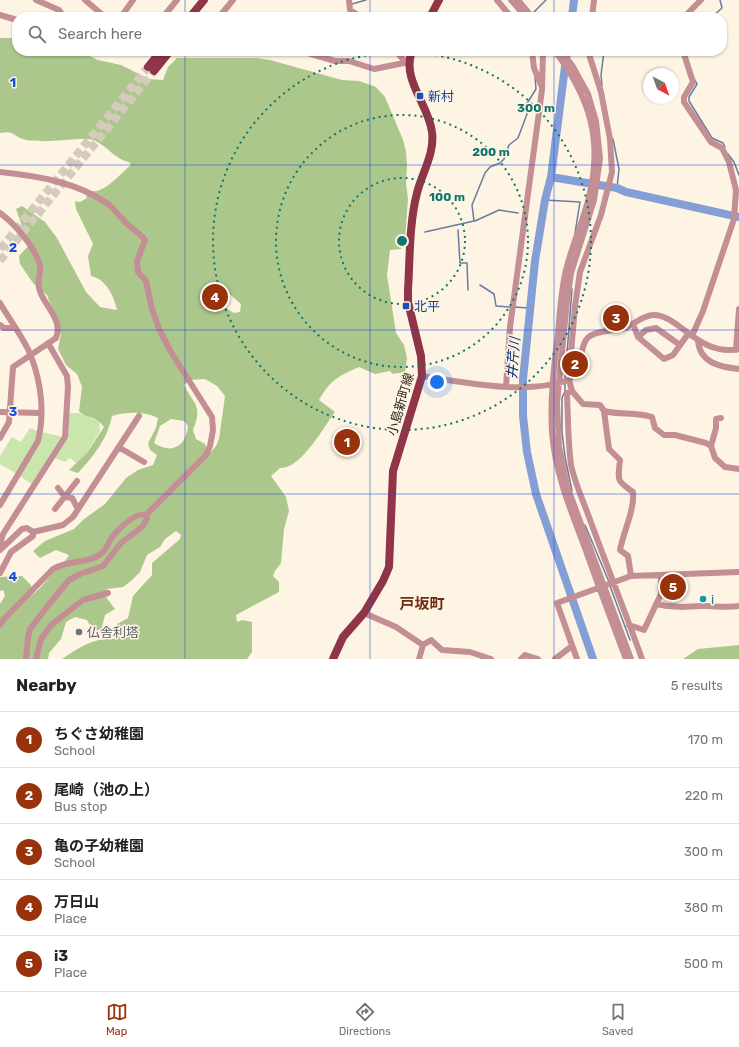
<!DOCTYPE html>
<meta charset="utf-8">
<style>
body{margin:0;font-family:Rubik,"Noto Sans JP",sans-serif;background:#f2f2f2;color:#222}
.compass{position:absolute;left:643px;top:68px;width:36px;height:36px;border-radius:50%;background:#fff;box-shadow:0 1px 3px #0004;rotate:139deg}
.you{position:absolute;left:437px;top:382px;width:14px;height:14px;margin:-10px;border:3px solid #fff;border-radius:50%;background:#1a73e8;box-shadow:0 0 0 6px #1a73e833}
.badge{display:grid;place-items:center;width:26px;height:26px;border-radius:50%;background:#98320a;color:#fff;font-size:13px;font-weight:700}
.pin{position:absolute;translate:-50% -50%;border:2px solid #fff;box-shadow:0 1px 4px #0006}
.list{margin:0;padding:0;list-style:none}
h2{display:flex;justify-content:space-between;align-items:center;height:52px;margin:0;padding:0 16px;font-size:17px}
h2 small{font-size:13px;font-weight:400;color:#767676}
.list li{display:grid;grid-template-columns:26px 1fr auto;gap:12px;align-items:center;box-sizing:border-box;height:56px;padding:0 16px;border-top:1px solid #e0e0e0}
.list b{display:block;font-size:15px;white-space:nowrap}
.list p{margin:0;font-size:13px;white-space:nowrap;color:#767676}
.list em{font-size:13px;font-style:normal;color:#767676}
.icon{flex:none;width:22px;height:22px;fill:none;stroke:currentColor;stroke-width:2;stroke-linecap:round;stroke-linejoin:round}
.map{position:relative;flex:none;width:739px;height:659px;overflow:hidden}
.search{position:absolute;background:#fff;box-shadow:0 1px 3px #0004;left:12px;right:12px;top:12px;height:44px;display:flex;align-items:center;gap:10px;box-sizing:border-box;padding:0 14px;border-radius:16px;color:#767676;font-size:15px}
.sheet{height:332px;background:#fff}
nav{display:flex;justify-content:space-around;align-items:center;box-sizing:border-box;height:56px;border-top:1px solid #e0e0e0;background:#fff;font-size:11px;color:#767676}
nav a{display:grid;justify-items:center;gap:2px}
nav .on{color:#98320a}
.map>svg:first-child{display:block}
</style>
<div class="map">
<svg width="739" height="659" viewBox="0 0 739 659">
<rect width="100%" height="100%" fill="#fef4e3"/>
<path fill="#cbe6ac" d="M68 413H79L99 421 100 431 82 461 76 463 70 458 65 462 54 458 66 440Z
M30 428 38 431V438L17 474 0 464V456L12 437 21 442Z
M42 432 63 437 33 485 20 476Z"/>
<path fill="#acc78b" fill-rule="evenodd" d="M0 38H17V51H79L98 60 121 65 149 79 163 80 168 67 177 58H256L270 60 342 80 359 81 376 87 385 97 403 140 406 151 407 166 406 183 408 199 405 240 401 249 390 250 387 275 396 333 404 345 407 358 405 372 393 374 390 371 375 374 359 367C339 376 331 379 319 400L335 412C323 428 301 469 280 468L271 476 286 497 289 511 284 529 281 563 275 571 273 576 279 582V592L236 615 237 622 242 620 252 622V652L247 659H62C78 648 95 637 114 639L118 633 117 624 128 618 133 596 152 575V563L180 539 181 535 176 531 165 539 160 547 147 555 140 572 131 581 123 587 107 589 106 597 115 609 105 615 101 631 92 629 87 620 75 617 66 622 61 639 49 653 48 659H0V604L5 596 3 590 0 591V577L22 576 31 585 32 595C41 588 47 580 54 571 59 565 65 563 69 555L56 550 40 558 33 551 45 541 74 529 84 519 105 504 126 478 138 470 153 465 157 455 150 450 148 443 156 428 158 418C144 411 127 412 112 416 108 438 93 457 78 473L69 470 87 453 104 427C93 413 87 420 79 411L82 387 77 374 66 365 58 349 61 334 47 295 33 283 20 264 19 256 31 243 24 232 16 209 22 206 45 222 57 238 86 292 100 307 117 310C114 296 106 279 91 276L88 256 93 244 76 209 75 201 80 202 87 198 84 190C89 190 93 192 97 191 109 188 121 173 131 165L129 162C114 159 107 145 93 140 84 137 54 142 41 141 36 140 30 141 26 140 13 137 15 130 0 133ZM225 290 241 304 240 312 234 313 214 301 203 303 204 298 218 291ZM205 379 217 386 225 396 219 439 216 446 209 454 205 444 196 439 193 430C203 405 194 405 184 385L190 380ZM171 419 184 421 188 426C186 446 172 455 154 443L160 426Z
M739 645V659H683L698 649Z"/>
<g fill="none" stroke-linecap="round" stroke-linejoin="round">
<path stroke="#697b9f" stroke-width="1.5" d="M352 4 366 0
M532 14 546 0
M712 17 722 8 720 0
M687 51V55
M695 80 697 84 689 97V101L712 138 723 143 725 147
M602 86 601 75 604 51
M613 139 619 169 617 188
M728 154 734 162 739 175
M545 200 580 202 575 233
M475 221 499 210 518 213
M458 230 460 263H467L468 290
M425 232 474 221 472 205 485 173 490 167 500 163 504 159 509 145 518 138 527 114 526 105 536 89 535 77
M480 285 494 294 496 306 510 307
M514 307 529 308
M565 379 572 289
M565 383V391L562 398V432L565 457 572 491
M585 525 609 582
M610 586 630 640"/>
<path stroke="#839fd6" stroke-width="8" d="M572 17 574 0
M567 51 551 177 545 200 535 261 523 379V416L527 452 536 494 593 659
M551 177 617 188 626 192 739 217"/>
<path stroke="#d4cbbc" stroke-width="8" stroke-dasharray="8 4" stroke-linecap="butt" d="M0 249 148 67
M0 261 154 71"/>
<path stroke="#c48e95" stroke-width="6" d="M36 0 59 10 64 17
M85 0 105 17
M349 0 350 10 361 17
M497 0 511 17
M511 0 526 17
M518 0 532 17
M0 15 17 20
M121 17 133 0
M163 17 177 0
M219 17 233 0
M592 17 594 0
M684 17 701 0
M301 51 335 61H349L374 69 409 62
M396 51 406 63
M532 51 534 68 541 85
M555 51C590 98 603 140 589 197 583 222 572 245 566 270 561 291 560 312 558 333 554 366 550 399 552 432 555 473 571 511 585 548 598 585 612 622 626 659
M561 51 572 65 588 94 596 121 600 158 594 200 571 273 567 301 557 403 559 446 567 486 631 659
M683 51 693 82 684 97V102L711 142 722 148 729 162 736 190 734 219 703 311 692 336
M0 172C37 176 77 182 108 204 115 210 121 218 127 224 134 230 140 233 145 240L137 261 138 272 146 281 152 309 159 329 171 352 212 417 213 430 210 446 206 455 146 515
M0 213C15 224 36 248 40 266 41 273 37 281 39 288 42 304 64 319 56 338L13 367 9 422 0 438
M0 303C9 319 25 340 31 356 41 382 45 413 38 441L0 505
M633 324 638 337 664 359 673 355 688 334
M0 325 4 328H14
M638 337 646 330 656 328 680 345
M698 341C700 363 720 367 739 369
M736 350 739 309
M579 361 571 353 575 306 580 272 601 215 612 172 610 139 601 92 588 51
M422 376C467 383 526 395 569 380 573 374 577 368 579 361 583 352 582 339 592 335 602 330 615 331 625 328 635 324 643 315 653 315 679 314 698 357 739 349
M569 380 572 391 583 404 600 405 604 411 609 449 620 460C618 481 616 480 633 492 635 509 623 533 620 550L628 556 631 576
M506 387 510 327 542 90 543 51
M572 391 567 393C568 417 568 441 571 465 575 484 583 500 589 517 606 564 625 611 642 659
M604 411C620 415 636 412 652 417L655 428 664 435H675L706 443 711 446 715 458 725 467 739 469
M0 412 41 413
M711 446 716 428V419L721 418
M120 448 144 462
M58 488 65 497 72 498 78 509
M55 509 77 481
M33 532 63 525 73 517 139 416
M2 548 1 541 3 534 65 437 68 387 67 376 48 343
M0 550 22 529 27 528 33 532V536L11 552 0 573
M656 604C673 608 687 607 704 606 716 606 727 608 739 606
M364 613 396 627 423 645
M0 625 4 619 53 569C68 559 89 565 103 552 107 548 109 541 113 536 120 528 135 512 146 515L147 518 143 526 121 543 103 566 80 574 69 580 50 603 30 629 28 637 26 659
M629 625 644 630 661 594V576
M36 659 41 639 51 625 83 600 108 593
M419 659 423 645 431 640 442 650 470 652 491 659
M521 659 525 655 538 659
M555 659 572 646
M577 659 557 603 631 576 739 572"/>
<path stroke="#903447" stroke-width="8" d="M190 17 204 0
M430 17 439 0
M148 67 161 51
M154 71 170 51
M333 659 343 637 364 613 383 581 389 567 393 471 422 376 421 356 408 302V290C410 259 409 224 417 193 422 173 435 153 432 132 429 105 401 79 412 51"/>
</g>
<path fill="none" stroke="#1d4ed8" stroke-width="1" stroke-opacity="0.55" d="M185 0V17M370 0V17M554 0V17M185 51V659M370 51V659M554 51V659M0 165H739M0 330H739M0 494H739"/>
<g fill="none" stroke="#0f766e" stroke-width="2" stroke-dasharray="2 4">
<circle cx="402" cy="241" r="63"/>
<circle cx="402" cy="241" r="126"/>
<circle cx="402" cy="241" r="189"/>
</g>
<g fill="#1a4fb4" stroke="#fef4e3" stroke-width="1.5">
<rect x="416" y="92" width="8" height="8" rx="2"/>
<rect x="402" y="302" width="8" height="8" rx="2"/>
</g>
<circle fill="#0f9aa8" stroke="#fef4e3" stroke-width="1.5" cx="703" cy="599" r="4"/>
<circle fill="#6b7280" stroke="#fef4e3" stroke-width="1.5" cx="79" cy="632" r="4"/>
<g text-anchor="middle" stroke-width="3" stroke-linejoin="round" paint-order="stroke">
<g font-size="13" fill="#164399" stroke="#fef4e3" text-anchor="start">
<text x="428" y="101">新村</text>
<text x="414" y="311">北平</text>
</g>
<g font-size="13" fill="#2b261e" stroke="#fef4e3">
<text transform="translate(400 404) rotate(-74)" y="5">小島新町線</text>
</g>
<g font-size="13" fill="#0d838f" stroke="#fef4e3" text-anchor="start">
<text x="711" y="604">i</text>
</g>
<g font-size="13" fill="#5b616d" stroke="#fef4e3" text-anchor="start">
<text x="87" y="637">仏舎利塔</text>
</g>
<g font-size="14" font-style="italic" fill="#133070" stroke="#fef4e3">
<text transform="translate(513 358) rotate(-85)" y="5">井芹川</text>
</g>
<g font-size="15" font-weight="bold" fill="#6f2d17" stroke="#fef4e3">
<text x="422" y="609">戸坂町</text>
</g>
</g>
<g font-size="13" text-anchor="middle" font-weight="bold" fill="#1d4ed8" stroke="#fef4e3" stroke-width="3" stroke-linejoin="round" paint-order="stroke">
<text x="13" y="87">1</text>
<text x="13" y="252">2</text>
<text x="13" y="416">3</text>
<text x="13" y="581">4</text>
</g>
<circle cx="402" cy="241" r="6" fill="#0f766e" stroke="#fef4e3" stroke-width="2"/>
<g font-size="12" text-anchor="middle" font-weight="bold" fill="#0f766e" stroke="#fef4e3" stroke-width="3" stroke-linejoin="round" paint-order="stroke">
<text x="536" y="112">300 m</text>
<text x="491" y="156">200 m</text>
<text x="447" y="201">100 m</text>
</g>
</svg>
<svg class="compass" viewBox="-18 -18 36 36"><path d="M0-13l5 13h-10z" fill="#e53935"/><path d="M0 13l5-13h-10z" fill="#767676"/></svg>
<div class="you"></div>
<div class="pin badge" style="left:347px;top:442px">1</div>
<div class="pin badge" style="left:575px;top:364px">2</div>
<div class="pin badge" style="left:616px;top:318px">3</div>
<div class="pin badge" style="left:215px;top:297px">4</div>
<div class="pin badge" style="left:673px;top:587px">5</div>
<div class="search"><svg class="icon" aria-label="search" viewBox="0 0 24 24"><circle cx="10" cy="10" r="6"/><path d="M15 15l6 6"/></svg>Search here</div>
</div>
<section class="sheet">
<h2>Nearby<small>5 results</small></h2>
<ul class="list">
<li><span class="badge">1</span><div><b>ちぐさ幼稚園</b><p>School</p></div><em>170 m</em></li>
<li><span class="badge">2</span><div><b>尾崎（池の上）</b><p>Bus stop</p></div><em>220 m</em></li>
<li><span class="badge">3</span><div><b>亀の子幼稚園</b><p>School</p></div><em>300 m</em></li>
<li><span class="badge">4</span><div><b>万日山</b><p>Place</p></div><em>380 m</em></li>
<li><span class="badge">5</span><div><b>i3</b><p>Place</p></div><em>500 m</em></li>
</ul>
</section>
<nav>
<a class="on"><svg class="icon" aria-label="map" viewBox="0 0 24 24"><path d="M3 6l6-2 6 2 6-2v14l-6 2-6-2-6 2zM9 4v14M15 6v14"/></svg>Map</a>
<a><svg class="icon" aria-label="directions" viewBox="0 0 24 24"><path d="M12 3l9 9-9 9-9-9zM9 14v-3h6M13 9l2 2-2 2"/></svg>Directions</a>
<a><svg class="icon" aria-label="saved" viewBox="0 0 24 24"><path d="M7 4h10v16l-5-4-5 4z"/></svg>Saved</a>
</nav>
